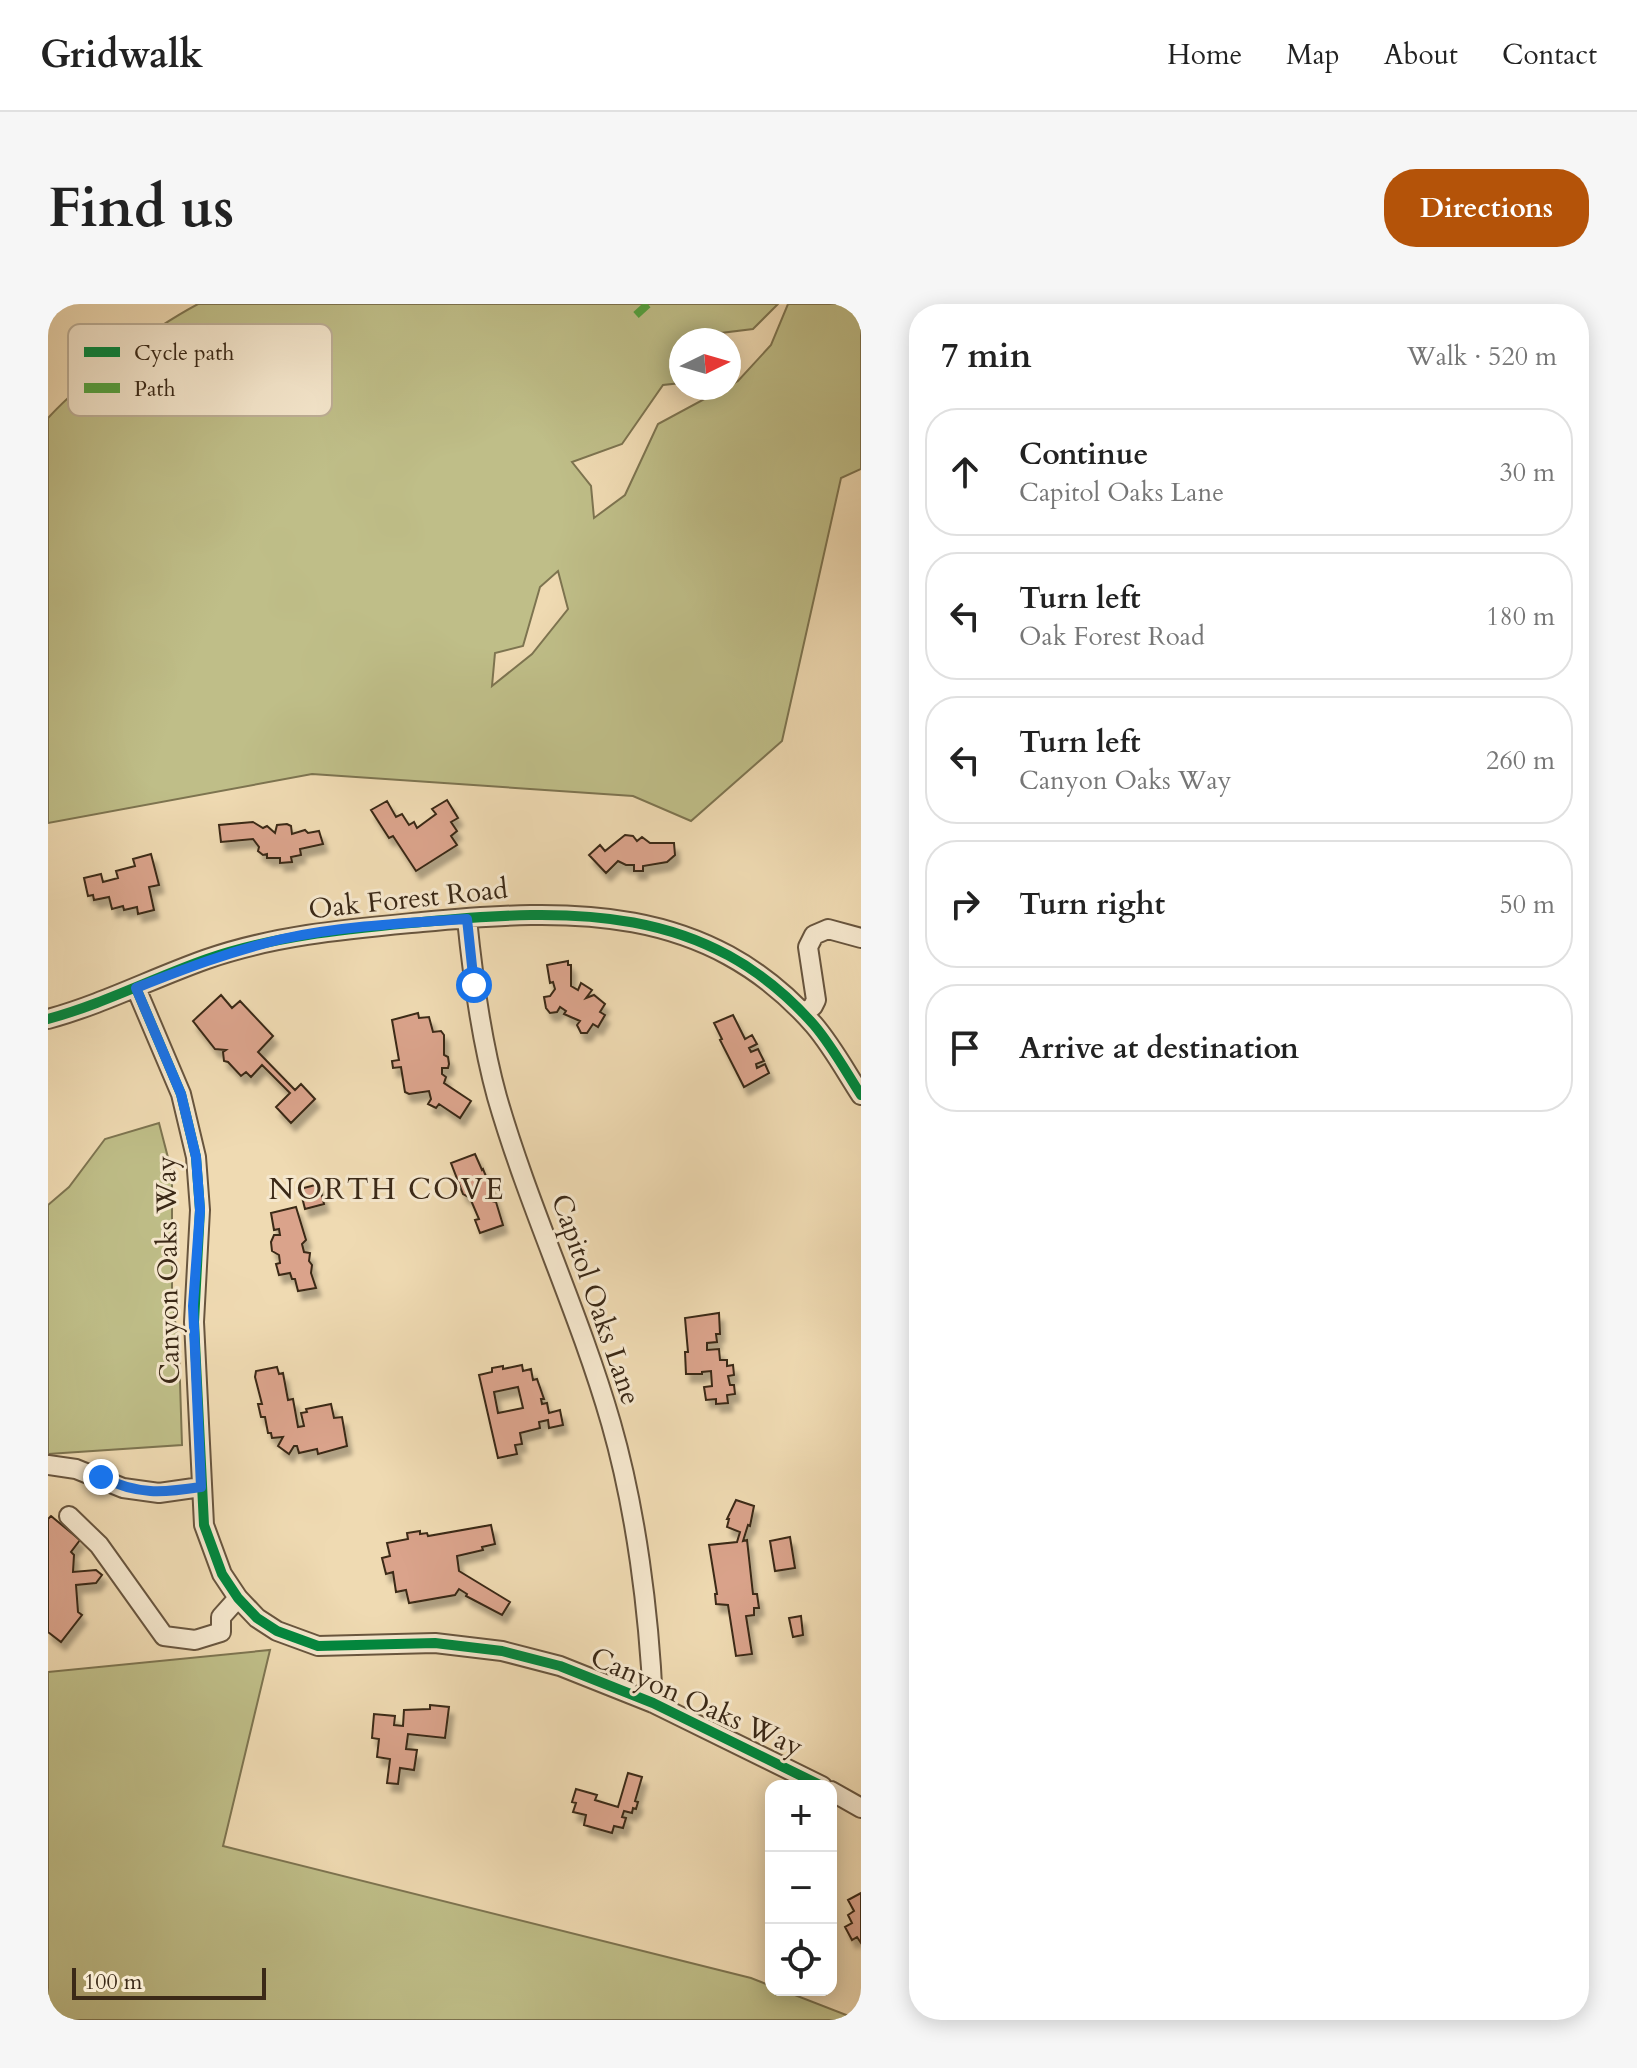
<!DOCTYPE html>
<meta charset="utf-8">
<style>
body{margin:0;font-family:Cardo,serif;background:#f6f6f6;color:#222}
.controls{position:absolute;right:24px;bottom:24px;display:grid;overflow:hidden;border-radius:16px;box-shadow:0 4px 20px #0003}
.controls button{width:72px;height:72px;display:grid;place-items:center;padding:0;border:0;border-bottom:2px solid #e0e0e0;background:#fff;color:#222;font:40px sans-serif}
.compass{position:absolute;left:621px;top:24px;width:72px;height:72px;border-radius:50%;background:#fff;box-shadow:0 4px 20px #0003;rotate:85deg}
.scale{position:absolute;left:24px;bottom:20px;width:194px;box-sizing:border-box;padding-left:8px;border:4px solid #3b2917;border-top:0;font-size:22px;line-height:28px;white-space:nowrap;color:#3b2917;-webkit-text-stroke:6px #f5e7cd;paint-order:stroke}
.stop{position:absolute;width:24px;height:24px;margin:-18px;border:6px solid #1a73e8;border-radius:50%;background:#fff}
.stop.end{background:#1a73e8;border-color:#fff;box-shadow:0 2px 8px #0008}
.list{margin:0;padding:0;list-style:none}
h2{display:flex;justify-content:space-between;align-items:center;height:104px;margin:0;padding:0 32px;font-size:34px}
h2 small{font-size:26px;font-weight:400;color:#767676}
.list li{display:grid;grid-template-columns:52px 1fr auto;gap:24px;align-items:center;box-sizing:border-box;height:128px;margin:0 16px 16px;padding:0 16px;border:2px solid #e0e0e0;border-radius:32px}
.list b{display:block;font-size:30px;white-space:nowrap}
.list p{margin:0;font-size:26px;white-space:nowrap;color:#767676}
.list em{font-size:26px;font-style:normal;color:#767676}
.icon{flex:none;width:44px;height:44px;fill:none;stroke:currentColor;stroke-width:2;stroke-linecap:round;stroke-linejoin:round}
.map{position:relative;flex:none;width:813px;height:1716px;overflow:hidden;border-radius:32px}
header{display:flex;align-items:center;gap:48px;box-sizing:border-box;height:112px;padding:0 40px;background:#fff;border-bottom:2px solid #e0e0e0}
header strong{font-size:38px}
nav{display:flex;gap:44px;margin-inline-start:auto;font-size:28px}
.intro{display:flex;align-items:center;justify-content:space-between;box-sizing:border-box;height:192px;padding:0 48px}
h1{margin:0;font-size:56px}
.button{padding:20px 36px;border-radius:32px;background:#b45309;color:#fff;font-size:28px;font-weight:700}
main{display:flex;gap:48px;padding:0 48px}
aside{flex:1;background:#fff;border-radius:32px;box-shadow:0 4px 20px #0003}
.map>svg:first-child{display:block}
</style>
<header>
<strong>Gridwalk</strong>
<nav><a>Home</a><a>Map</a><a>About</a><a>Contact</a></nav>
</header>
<div class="intro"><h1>Find us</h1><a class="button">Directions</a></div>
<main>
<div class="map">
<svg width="813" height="1716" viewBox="0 0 813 1716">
<defs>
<filter id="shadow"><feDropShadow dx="4.5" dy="8" stdDeviation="2" flood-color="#0004"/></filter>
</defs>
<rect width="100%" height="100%" fill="#efdab2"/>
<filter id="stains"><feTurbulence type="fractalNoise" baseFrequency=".0025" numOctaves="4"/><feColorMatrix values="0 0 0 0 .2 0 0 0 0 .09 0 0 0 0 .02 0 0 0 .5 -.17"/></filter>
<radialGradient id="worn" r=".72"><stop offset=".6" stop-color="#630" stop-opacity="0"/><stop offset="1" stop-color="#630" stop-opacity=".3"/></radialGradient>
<path fill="#bfbe88" stroke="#7d7450" stroke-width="2" fill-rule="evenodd" d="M150 0H730L705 25 673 29V36H633V79L615 81 574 140 524 158 543 182 546 214 577 191 610 120 690 77 723 41 740 0H813V165L793 174 734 437 643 517 585 492 264 470 0 519V114C36 75 103 25 150 0ZM510 267 520 305 484 350 444 382 447 349 475 342 492 283Z
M111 819 124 869V993L131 1047 134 1141 0 1150V901L21 883 57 835Z
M222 1346 175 1542 703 1674 723 1682V1686H734L811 1716H0V1368Z"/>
<path fill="#daa38b" stroke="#3b2917" stroke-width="2" fill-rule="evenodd" filter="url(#shadow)" d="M399 496 410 514 403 518 409 527 403 532 409 541 368 567 345 532 341 534 323 506 339 497 348 513 354 510 361 521 366 518 369 524 388 510 384 505Z
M205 518 215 524 219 522 227 529 229 521 239 520 243 522 244 530 257 526 260 529 271 527 275 540 252 545 253 551 243 553 244 558 232 559V554H219V550L215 551 210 547 211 543 205 535 173 538 171 521Z
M577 531 585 532 589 537 594 533 602 539H626L627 551 619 558 595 562V567H586V561H578L570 557 558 569 541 551 552 541 557 547Z
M103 550 111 581 101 583 106 606 90 610 89 603 76 606 75 602 64 605 61 593 46 596 45 591 40 592 36 574 53 570 55 578 70 574 68 567 87 562 85 555Z
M520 657V661H523V682L530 686 533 679 544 686 538 694 546 691 557 700 552 708 557 711 550 723 545 720 539 729H533L529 721 532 717 516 710 518 707 512 703 509 708 502 709 498 704 496 693 502 692 507 685 505 678 502 679 499 661Z
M173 691 184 704 192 697 225 732 210 748 247 786 253 780 267 795 243 819 228 803 242 789 214 761 203 773 198 768 193 772 180 758 176 757 175 748 178 746 167 745 145 717Z
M370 709 371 714 381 713 385 728 393 727 396 731V751L400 753 401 760 400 764H394V770L398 773 396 779 423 797 412 814 391 800 388 804 380 800 383 795 381 787 361 790 357 788 353 763 345 764 344 757 351 756 344 716Z
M685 711 697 735 704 731 709 740 701 744 703 748 710 745 716 757 708 760 709 764 717 760 721 769 696 783 672 736 674 735 666 719Z
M427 850 434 866 435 865 444 887 441 888 442 890 444 889 447 896 444 897 448 898 455 921 432 929 427 916 431 915 422 894 415 890 403 859Z
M271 880 276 900 257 905 252 885Z
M248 903 258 936 254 940 256 948 262 949 261 957 264 961 263 969 268 984 250 987 247 975H244L242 969 231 971 228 960 232 959 231 951 224 947 223 938 226 931H232L231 925 226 926 223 909Z
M671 1009 672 1030H668L669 1038 659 1039V1046L671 1045 672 1056H679V1062L685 1061 686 1071 680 1072 682 1081H686L687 1090 679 1091 680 1099 668 1100V1095L658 1096 656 1083 664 1082 663 1067 654 1068V1070H638L637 1048H640L637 1014Z
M474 1061 475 1067 483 1065 485 1076 489 1075 496 1095H493L494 1100 499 1099 501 1109 512 1106 515 1121 501 1124 500 1116 491 1118 492 1124 472 1129 474 1140 467 1141 469 1150 450 1154 431 1071 444 1068V1064L455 1062V1065ZM470 1083 475 1104 450 1109 446 1088Z
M229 1063 231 1070 235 1069 240 1096 245 1095 250 1123 256 1122 253 1109 259 1108 258 1105 283 1100 286 1114 294 1113 299 1142 270 1150 269 1145 251 1149 249 1142H246L241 1150 230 1142 235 1133 224 1134 223 1129H220L217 1113H213L210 1100H214L207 1073 208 1067Z
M688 1196 706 1202 702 1222 700 1221 695 1237 699 1236 705 1290H709L711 1304H706V1311L698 1312 704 1350 688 1352 680 1301 668 1300 667 1290H669L661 1241 689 1238 692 1228 679 1223 681 1215H679Z
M3 1212 32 1236 23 1248 26 1251 25 1268 48 1266 54 1271 48 1279 28 1281 30 1308 34 1311 13 1338 0 1328V1215Z
M443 1221 447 1240 434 1243 435 1246 409 1252 411 1267 462 1298 454 1311 418 1292 419 1290 411 1285 407 1291 361 1299 358 1286 348 1288 345 1268 338 1270 334 1254 342 1252 339 1239 360 1235 359 1229 372 1227V1230L379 1229 380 1232Z
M742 1233 747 1264 727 1267 722 1237Z
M753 1312 755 1331 745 1333 741 1314Z
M382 1401 401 1403 397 1434 360 1430 358 1445 369 1446 366 1466 352 1464 350 1480 339 1479 342 1455 329 1453 331 1435 324 1434 326 1410 347 1412 346 1421 355 1422 356 1406 382 1405Z
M580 1469 594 1473 587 1497 590 1498 588 1505 585 1504 584 1509 576 1507 574 1513 578 1514 575 1524 566 1522 564 1529 536 1521 538 1511 525 1508 528 1499 524 1498 528 1485 549 1491 547 1496 570 1503Z
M813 1589V1639L809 1633 804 1636 797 1623 804 1619 800 1611 806 1607 800 1596Z"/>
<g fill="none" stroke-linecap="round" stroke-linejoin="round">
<g stroke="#68553e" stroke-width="22">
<path id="minor" d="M419 615C425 675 433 735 449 793 481 904 531 1008 563 1119 588 1206 601 1308 605 1399
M88 684 133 790 148 853 152 906 146 1018 156 1221 174 1270 190 1294 209 1314 229 1327 270 1342 387 1339 454 1347 512 1362 605 1399 774 1482
M756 710 765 702 768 696 760 643 766 631 780 625 813 634
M0 715C55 700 105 674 159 655 228 631 301 625 374 618 522 604 659 599 766 721 784 742 798 768 813 791
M0 1161 28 1165 75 1184 111 1189 153 1183
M21 1212 51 1241 116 1332 147 1336 173 1328V1313L190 1294
M783 1487 813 1504"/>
</g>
<use href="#minor" stroke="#f5e7cd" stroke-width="18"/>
<path stroke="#54a340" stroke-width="8" stroke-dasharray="16 8" stroke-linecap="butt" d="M588 11 600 0"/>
<g stroke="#f5e7cd" stroke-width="15">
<path id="cycleway" d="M88 684 133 790 148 853 152 906 146 1018 156 1221 174 1270 190 1294 209 1314 229 1327 270 1342 387 1339 454 1347 512 1362 605 1399 774 1482
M0 715C55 700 105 674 159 655 228 631 301 625 374 618 522 604 659 599 766 721 784 742 798 768 813 791"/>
</g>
<use href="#cycleway" stroke="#00873e" stroke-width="10"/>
</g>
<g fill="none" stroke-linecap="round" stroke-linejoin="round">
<path stroke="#1a73e8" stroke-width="10" d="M53 1173C90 1191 114 1189 153 1183L145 1002 152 906 148 853 133 790 88 684C136 665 183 647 234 635 294 622 358 619 419 615L426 681"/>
</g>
<g text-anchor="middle" stroke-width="6" stroke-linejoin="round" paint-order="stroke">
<g font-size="28" fill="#3b2917" stroke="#f5e7cd">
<text transform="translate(360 594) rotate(-6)" y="10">Oak Forest Road</text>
<text transform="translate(119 966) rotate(-91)" y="10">Canyon Oaks Way</text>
<text transform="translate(549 995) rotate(71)" y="10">Capitol Oaks Lane</text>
<text transform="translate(649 1397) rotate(24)" y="10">Canyon Oaks Way</text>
</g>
<g font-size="30" letter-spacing="2" fill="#3b2917" stroke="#f5e7cd">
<text x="339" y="895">NORTH COVE</text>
</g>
</g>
<rect x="20" y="20" width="264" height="92" rx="12" fill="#f5e7cd" stroke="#bdae96" stroke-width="2"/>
<rect x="36" y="43" width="36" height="10" fill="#00873e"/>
<rect x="36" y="79" width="36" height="10" fill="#54a340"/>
<g font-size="22" fill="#3b2917">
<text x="86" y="56">Cycle path</text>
<text x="86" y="92">Path</text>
</g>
<rect width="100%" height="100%" filter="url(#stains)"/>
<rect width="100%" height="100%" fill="url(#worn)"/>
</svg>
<div class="controls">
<button>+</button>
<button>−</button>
<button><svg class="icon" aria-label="locate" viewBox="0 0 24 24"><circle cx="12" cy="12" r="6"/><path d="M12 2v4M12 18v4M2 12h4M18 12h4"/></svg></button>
</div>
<svg class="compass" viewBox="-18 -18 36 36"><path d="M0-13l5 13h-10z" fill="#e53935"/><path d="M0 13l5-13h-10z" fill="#767676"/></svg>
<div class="scale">100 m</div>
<div class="stop" style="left:426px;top:681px"></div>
<div class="stop end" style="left:53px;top:1173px"></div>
</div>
<aside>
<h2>7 min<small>Walk · 520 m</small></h2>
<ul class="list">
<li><svg class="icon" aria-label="ahead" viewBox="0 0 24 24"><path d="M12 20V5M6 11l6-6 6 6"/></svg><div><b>Continue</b><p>Capitol Oaks Lane</p></div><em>30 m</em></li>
<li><svg class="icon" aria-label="left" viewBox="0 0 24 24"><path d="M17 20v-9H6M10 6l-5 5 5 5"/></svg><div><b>Turn left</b><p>Oak Forest Road</p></div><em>180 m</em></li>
<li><svg class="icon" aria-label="left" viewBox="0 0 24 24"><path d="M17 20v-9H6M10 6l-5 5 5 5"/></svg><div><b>Turn left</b><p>Canyon Oaks Way</p></div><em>260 m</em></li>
<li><svg class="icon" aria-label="right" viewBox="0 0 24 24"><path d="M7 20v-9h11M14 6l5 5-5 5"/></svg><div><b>Turn right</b></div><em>50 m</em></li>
<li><svg class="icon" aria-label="arrive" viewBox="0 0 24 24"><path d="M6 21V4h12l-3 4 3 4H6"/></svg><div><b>Arrive at destination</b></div></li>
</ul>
</aside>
</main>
